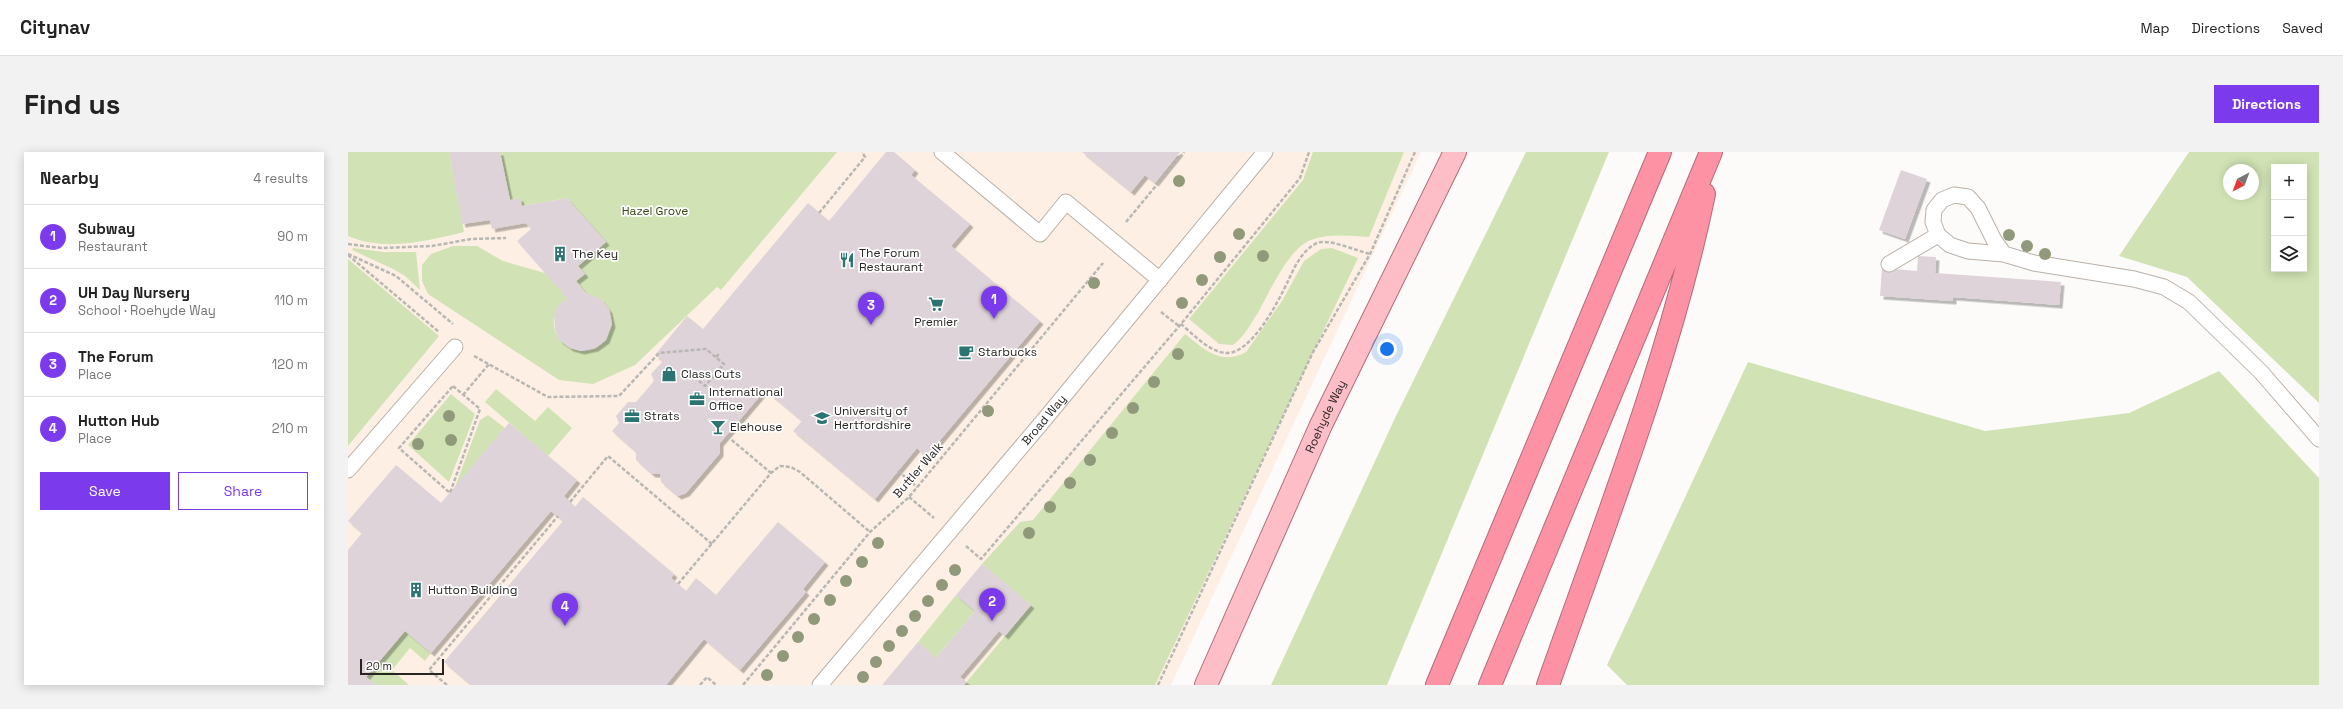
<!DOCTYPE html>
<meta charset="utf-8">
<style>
body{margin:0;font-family:"Space Grotesk",sans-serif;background:#f2f2f2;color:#222}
.controls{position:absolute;right:12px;top:12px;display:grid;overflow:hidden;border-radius:0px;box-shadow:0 2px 10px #0003}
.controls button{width:36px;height:36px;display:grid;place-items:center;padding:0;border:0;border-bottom:1px solid #e0e0e0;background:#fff;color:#222;font:20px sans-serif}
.compass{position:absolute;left:1875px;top:12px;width:36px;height:36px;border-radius:50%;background:#fff;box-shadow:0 2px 10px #0003;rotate:221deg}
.scale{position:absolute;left:12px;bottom:10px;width:84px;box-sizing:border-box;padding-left:4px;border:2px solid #282421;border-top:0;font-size:11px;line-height:14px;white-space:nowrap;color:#282421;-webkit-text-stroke:3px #fff;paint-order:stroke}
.you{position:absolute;left:1039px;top:197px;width:14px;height:14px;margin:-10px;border:3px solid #fff;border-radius:50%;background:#1a73e8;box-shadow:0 0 0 6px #1a73e833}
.badge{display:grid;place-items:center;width:26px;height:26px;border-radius:50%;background:#7c3aed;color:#fff;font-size:13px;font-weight:700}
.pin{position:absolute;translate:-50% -33px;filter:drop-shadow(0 1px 2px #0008)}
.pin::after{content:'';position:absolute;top:21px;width:14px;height:12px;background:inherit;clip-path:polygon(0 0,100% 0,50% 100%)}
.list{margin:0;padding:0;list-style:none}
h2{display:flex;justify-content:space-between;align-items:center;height:52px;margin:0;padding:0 16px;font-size:17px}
h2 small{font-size:13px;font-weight:400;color:#767676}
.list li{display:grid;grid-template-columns:26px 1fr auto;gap:12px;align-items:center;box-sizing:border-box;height:64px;padding:0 16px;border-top:1px solid #e0e0e0}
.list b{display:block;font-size:15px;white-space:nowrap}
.list p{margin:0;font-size:13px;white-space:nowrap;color:#767676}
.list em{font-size:13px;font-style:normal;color:#767676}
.actions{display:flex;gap:8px;padding:12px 16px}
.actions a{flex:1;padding:9px 0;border:1px solid #7c3aed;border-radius:0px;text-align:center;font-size:14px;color:#7c3aed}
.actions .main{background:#7c3aed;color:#fff}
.icon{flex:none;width:22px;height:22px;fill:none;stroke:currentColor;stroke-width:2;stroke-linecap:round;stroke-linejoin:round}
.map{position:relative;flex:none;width:1971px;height:533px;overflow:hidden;border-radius:0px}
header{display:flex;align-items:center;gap:24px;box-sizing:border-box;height:56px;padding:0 20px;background:#fff;border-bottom:1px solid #e0e0e0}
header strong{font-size:19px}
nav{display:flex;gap:22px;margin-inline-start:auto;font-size:14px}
.intro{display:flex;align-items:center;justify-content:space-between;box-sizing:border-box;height:96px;padding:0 24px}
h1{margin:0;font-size:28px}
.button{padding:10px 18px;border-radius:0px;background:#7c3aed;color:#fff;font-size:14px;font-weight:700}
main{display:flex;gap:24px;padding:0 24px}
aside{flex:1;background:#fff;border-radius:0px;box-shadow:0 2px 10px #0003}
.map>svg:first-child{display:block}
</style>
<header>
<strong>Citynav</strong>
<nav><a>Map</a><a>Directions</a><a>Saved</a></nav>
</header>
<div class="intro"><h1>Find us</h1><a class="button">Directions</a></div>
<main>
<aside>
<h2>Nearby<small>4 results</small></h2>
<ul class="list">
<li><span class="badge">1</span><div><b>Subway</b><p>Restaurant</p></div><em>90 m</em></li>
<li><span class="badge">2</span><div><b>UH Day Nursery</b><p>School · Roehyde Way</p></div><em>110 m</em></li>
<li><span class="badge">3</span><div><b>The Forum</b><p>Place</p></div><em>120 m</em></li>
<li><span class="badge">4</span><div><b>Hutton Hub</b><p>Place</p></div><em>210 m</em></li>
</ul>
<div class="actions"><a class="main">Save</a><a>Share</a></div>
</aside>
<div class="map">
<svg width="1971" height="533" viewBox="0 0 1971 533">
<defs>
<filter id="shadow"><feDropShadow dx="3.5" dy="3.5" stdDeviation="0" flood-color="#0004"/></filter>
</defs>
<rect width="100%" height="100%" fill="#fdfbf9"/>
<path fill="#fdefe3" d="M0 0H1073L823 533H0Z"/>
<path fill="#d1e3b5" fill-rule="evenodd" d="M0 0H101L116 80C79 89 37 100 0 84Z
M152 0H489L373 138 369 135 287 213 245 232 211 228 80 142 74 129V113L83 102 105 94H129L155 109 197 121 219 146C177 182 246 222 260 182 263 174 265 167 262 158 257 147 247 147 238 141 234 138 231 133 228 129L237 122 230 114 258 90 219 46 174 54 162 48Z
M965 0H1056L1021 85C1002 84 981 81 963 88 941 96 922 139 911 159 903 171 897 184 885 193L871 192 841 167 955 28Z
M1178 0H1261L1039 533H923L1047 266Z
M1841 0H1971V251L1839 125 1771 104ZM1926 15H1956V117H1926ZM1881 18H1905V42H1881Z
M5 96 36 100H68L72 138 57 124 45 117 4 98Z
M984 96 1010 106 807 533H616L683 453 634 412 672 370 685 368 837 182C857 198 873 214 898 200L934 149 956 109 973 97Z
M0 107 91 184 0 294Z
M1400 210 1637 279 1781 261 1871 219 1971 326V533H1279L1259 513Z
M148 237 187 269 200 255 224 276 200 304 137 250Z
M103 242 127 262 101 330 60 293Z
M140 263 157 276 107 335 132 268Z
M608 443 627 459 588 506 570 490Z
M57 479 83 501 77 509 62 496 44 518 61 533H28L18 525Z"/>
<path fill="#dfd3da" filter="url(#shadow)" d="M101 0H152L162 48 172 46 174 54 219 46 258 90 230 114 237 122 228 129 238 141 253 147 261 158 264 172 258 188 247 196 233 199 222 196 211 188 207 177 206 163 211 153 219 146 169 89 183 77 178 71 144 77 142 68 114 72Z
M538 0H546L567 18 563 23 622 72 603 94 692 169 578 305 569 296 527 347 445 279 454 269 417 238 372 291V301L338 341 330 344 313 330 312 322H304L288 308V300L264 279 271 271 268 264 280 250H288L306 229 303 222 315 209 307 203 339 164 355 177 460 51 481 69Z
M734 0H832L807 31 797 23 783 40Z
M1553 18 1579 27 1557 87 1531 78Z
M1570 104 1588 105 1587 121 1713 130 1711 153 1605 145V149L1532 144 1534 116 1569 119Z
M161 271 229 328 216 344 227 355 235 345 326 422 323 426 338 439 348 426 368 443 430 370 477 410 455 437 458 440 392 518 356 487 318 533H123L96 510 215 369 203 359 83 501 57 479 18 525 28 533H0V398L14 381 0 369 48 313 93 351Z
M634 412 683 453 657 484 651 479 612 525 619 530 616 533H534L570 490 588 506 627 459 608 443Z"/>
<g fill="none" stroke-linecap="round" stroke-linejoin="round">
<g stroke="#bbb0a7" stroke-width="17">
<g id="lane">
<path d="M594 0 692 82 718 50 812 128"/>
<path d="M1656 102 1646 88 1630 56 1620 45 1606 43 1594 48 1586 58 1585 70 1590 83 1602 93 1620 99 1656 102 1686 111 1786 127 1816 135 1841 150 1913 220 1971 287"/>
<path d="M1541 112 1590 83"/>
<path d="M0 318 107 195"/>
<path id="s1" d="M472 533 696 268 917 0"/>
</g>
</g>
<g stroke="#b26c76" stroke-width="24">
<g id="primary">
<path id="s2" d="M858 533 973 273 1107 0"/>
</g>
</g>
<g stroke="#b26c76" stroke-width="24">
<path id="highway" d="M1089 533 1312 0
M1142 533 1363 0
M1200 533C1256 373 1322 207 1356 42"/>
</g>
<path stroke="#b9b7b4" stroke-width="2.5" stroke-dasharray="4 2" stroke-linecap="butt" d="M471 61 517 5 514 0
M778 70 836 0
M0 92 33 96 84 94 123 87 158 86
M0 102 48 124 105 172
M0 103 91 180
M813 160 831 174
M833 172C845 182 862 201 879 201 904 201 930 150 940 129 946 116 954 98 969 91 980 86 1009 99 1022 102
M126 204 200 245 271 244 311 201 358 197 376 212 357 234 345 224
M368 205 372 201
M105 234 132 257 102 341 51 296Z
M115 243 141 212
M379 284 423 321
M550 319 569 335
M561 345 586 366
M222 350 260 304 364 392
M618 394 633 407 833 172 952 26 961 0
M330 432 423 321 432 314 443 315 452 320 522 380
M99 533 81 518 210 364
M352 533 359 525 368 533
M395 533 522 380 561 345 755 111
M810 533 965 200 1022 102 1067 0"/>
<use href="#lane" stroke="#fff" stroke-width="15"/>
<use href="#primary" stroke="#febec8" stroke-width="22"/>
<use href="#highway" stroke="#fd92a4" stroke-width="22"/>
</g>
<g fill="#91997b">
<circle cx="831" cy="29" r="6"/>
<circle cx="891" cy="82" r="6"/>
<circle cx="1661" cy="83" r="6"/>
<circle cx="1679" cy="94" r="6"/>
<circle cx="1697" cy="102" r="6"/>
<circle cx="915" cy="104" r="6"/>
<circle cx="872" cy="105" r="6"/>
<circle cx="854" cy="128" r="6"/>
<circle cx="746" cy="131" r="6"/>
<circle cx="834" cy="151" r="6"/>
<circle cx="830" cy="202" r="6"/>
<circle cx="806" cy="230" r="6"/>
<circle cx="785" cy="256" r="6"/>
<circle cx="640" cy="259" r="6"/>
<circle cx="101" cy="264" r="6"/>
<circle cx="764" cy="281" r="6"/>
<circle cx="103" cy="288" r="6"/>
<circle cx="70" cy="292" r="6"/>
<circle cx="742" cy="308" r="6"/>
<circle cx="722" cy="331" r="6"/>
<circle cx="702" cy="355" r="6"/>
<circle cx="681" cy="381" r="6"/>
<circle cx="530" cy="391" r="6"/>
<circle cx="514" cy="410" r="6"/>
<circle cx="607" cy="418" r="6"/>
<circle cx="498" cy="429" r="6"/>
<circle cx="594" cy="433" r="6"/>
<circle cx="482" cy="448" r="6"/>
<circle cx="580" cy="449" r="6"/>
<circle cx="567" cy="464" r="6"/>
<circle cx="466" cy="467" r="6"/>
<circle cx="554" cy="479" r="6"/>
<circle cx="450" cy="485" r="6"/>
<circle cx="541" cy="494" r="6"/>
<circle cx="435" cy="504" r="6"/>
<circle cx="528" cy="510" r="6"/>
<circle cx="419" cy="523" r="6"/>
<circle cx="515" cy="525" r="6"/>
</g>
<defs>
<g id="building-bare" transform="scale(1.2)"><path d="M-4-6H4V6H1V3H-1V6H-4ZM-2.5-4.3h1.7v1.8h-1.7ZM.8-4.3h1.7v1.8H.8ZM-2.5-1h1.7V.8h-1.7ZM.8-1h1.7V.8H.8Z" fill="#2b7471" stroke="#fff" stroke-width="2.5" paint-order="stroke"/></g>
<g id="restaurant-bare" transform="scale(1.2)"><path d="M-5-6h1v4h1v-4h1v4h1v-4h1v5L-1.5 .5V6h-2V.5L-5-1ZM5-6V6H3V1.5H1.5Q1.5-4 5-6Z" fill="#2b7471" stroke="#fff" stroke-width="2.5" paint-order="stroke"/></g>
<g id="supermarket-bare" transform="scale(1.2)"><path d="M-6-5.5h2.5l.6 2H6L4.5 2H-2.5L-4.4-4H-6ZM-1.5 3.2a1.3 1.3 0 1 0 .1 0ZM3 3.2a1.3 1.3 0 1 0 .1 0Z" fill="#2b7471" stroke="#fff" stroke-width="2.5" paint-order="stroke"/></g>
<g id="cafe-bare" transform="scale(1.2)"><path d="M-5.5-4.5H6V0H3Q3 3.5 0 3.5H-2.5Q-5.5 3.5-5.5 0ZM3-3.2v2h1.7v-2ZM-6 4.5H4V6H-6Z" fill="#2b7471" stroke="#fff" stroke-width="2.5" paint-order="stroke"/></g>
<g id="shop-bare" transform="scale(1.2)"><path d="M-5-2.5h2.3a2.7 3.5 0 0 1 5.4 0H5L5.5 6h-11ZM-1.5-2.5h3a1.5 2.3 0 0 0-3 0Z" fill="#2b7471" stroke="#fff" stroke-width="2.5" paint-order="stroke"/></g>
<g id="office-bare" transform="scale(1.2)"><path d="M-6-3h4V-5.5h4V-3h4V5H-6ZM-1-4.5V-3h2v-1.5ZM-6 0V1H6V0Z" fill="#2b7471" stroke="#fff" stroke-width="2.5" paint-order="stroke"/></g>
<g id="university-bare" transform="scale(1.2)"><path d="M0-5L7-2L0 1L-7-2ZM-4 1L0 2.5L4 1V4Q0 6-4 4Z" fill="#2b7471" stroke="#fff" stroke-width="2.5" paint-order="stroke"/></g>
<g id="bar-bare" transform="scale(1.2)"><path d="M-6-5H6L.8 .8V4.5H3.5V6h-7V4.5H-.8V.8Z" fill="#2b7471" stroke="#fff" stroke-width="2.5" paint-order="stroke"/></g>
</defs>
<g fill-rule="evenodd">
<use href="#building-bare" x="212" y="102"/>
<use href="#restaurant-bare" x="499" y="108"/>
<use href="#supermarket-bare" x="588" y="152"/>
<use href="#cafe-bare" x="618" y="200"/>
<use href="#shop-bare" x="321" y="222"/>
<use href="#office-bare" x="349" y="247"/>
<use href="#office-bare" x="284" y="264"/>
<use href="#university-bare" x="474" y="266"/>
<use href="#bar-bare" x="370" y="275"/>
<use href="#building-bare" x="68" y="438"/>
</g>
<g text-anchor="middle" stroke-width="3.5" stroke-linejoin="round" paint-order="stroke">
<g font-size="12" fill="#384914" stroke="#fff">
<text x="307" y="63">Hazel Grove</text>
</g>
<g font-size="12" fill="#282421" stroke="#fff" text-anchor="start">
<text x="511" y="105">The Forum<tspan x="511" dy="14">Restaurant</tspan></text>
<text x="224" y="106">The Key</text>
<text x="588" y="174" text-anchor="middle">Premier</text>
<text x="630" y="204">Starbucks</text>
<text x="333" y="226">Class Cuts</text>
<text x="361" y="244">International<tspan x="361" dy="14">Office</tspan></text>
<text x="486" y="263">University of<tspan x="486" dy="14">Hertfordshire</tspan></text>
<text x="296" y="268">Strats</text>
<text x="382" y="279">Elehouse</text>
<text x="80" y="442">Hutton Building</text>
</g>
<g font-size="12" fill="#282421" stroke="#fff">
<text dy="4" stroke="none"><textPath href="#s2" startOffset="294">Roehyde Way</textPath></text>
<text dy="4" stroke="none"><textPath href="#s1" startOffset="347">Broad Way</textPath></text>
<text transform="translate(570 318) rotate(-49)" y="4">Buttler Walk</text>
</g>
</g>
</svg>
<div class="controls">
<button>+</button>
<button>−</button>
<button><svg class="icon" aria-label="layers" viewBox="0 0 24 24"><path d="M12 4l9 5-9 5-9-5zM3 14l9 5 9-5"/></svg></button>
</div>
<svg class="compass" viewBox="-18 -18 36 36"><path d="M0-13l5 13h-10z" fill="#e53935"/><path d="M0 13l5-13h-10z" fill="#767676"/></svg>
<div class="scale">20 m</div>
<div class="you"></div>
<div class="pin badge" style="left:646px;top:167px">1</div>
<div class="pin badge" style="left:644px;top:469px">2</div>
<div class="pin badge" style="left:523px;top:173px">3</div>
<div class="pin badge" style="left:217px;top:474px">4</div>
</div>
</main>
